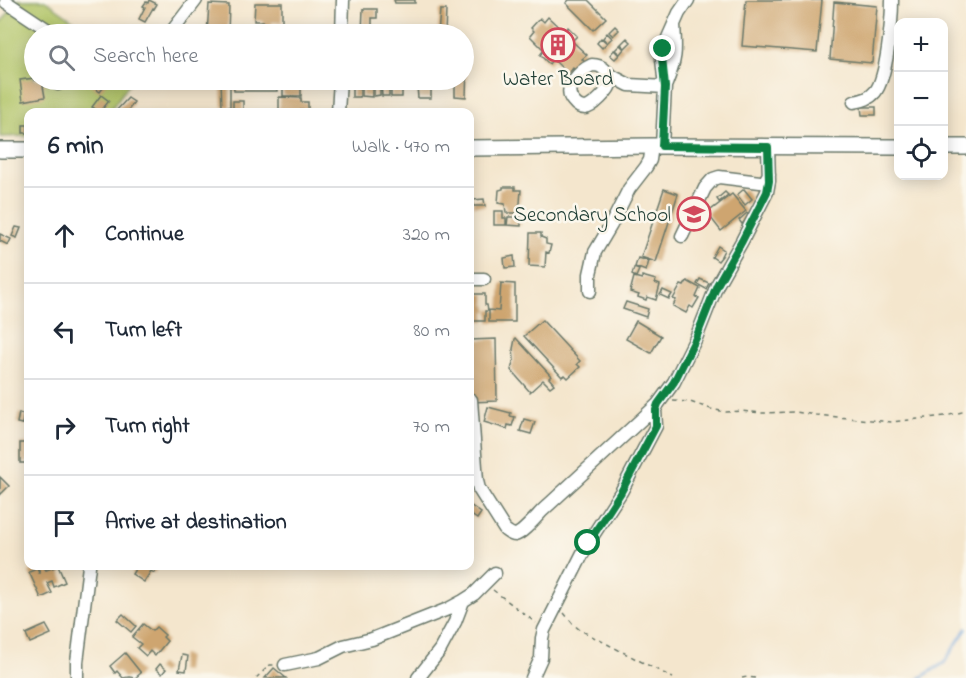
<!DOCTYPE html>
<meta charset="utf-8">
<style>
body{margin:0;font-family:"Indie Flower",sans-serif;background:#f6f6f7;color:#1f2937}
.controls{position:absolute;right:18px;top:18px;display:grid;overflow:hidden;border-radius:12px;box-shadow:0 3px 15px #0003}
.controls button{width:54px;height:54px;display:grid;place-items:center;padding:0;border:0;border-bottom:2px solid #e0e1e3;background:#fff;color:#1f2937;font:30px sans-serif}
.stop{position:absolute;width:18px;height:18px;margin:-14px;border:4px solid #0b8043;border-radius:50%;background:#fff}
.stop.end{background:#0b8043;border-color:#fff;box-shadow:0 2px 6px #0008}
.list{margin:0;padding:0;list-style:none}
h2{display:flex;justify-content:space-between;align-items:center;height:78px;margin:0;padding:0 24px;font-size:26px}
h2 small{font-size:20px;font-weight:400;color:#747a83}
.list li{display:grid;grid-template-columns:39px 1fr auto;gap:18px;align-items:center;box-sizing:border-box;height:96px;padding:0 24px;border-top:2px solid #e0e1e3}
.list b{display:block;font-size:22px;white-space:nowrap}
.list em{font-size:20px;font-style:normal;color:#747a83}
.icon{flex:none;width:33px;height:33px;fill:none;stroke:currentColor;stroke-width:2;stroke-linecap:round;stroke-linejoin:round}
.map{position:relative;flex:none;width:966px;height:678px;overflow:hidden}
.search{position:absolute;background:#fff;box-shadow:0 3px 15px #0003;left:24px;top:24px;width:450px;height:66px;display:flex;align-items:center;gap:15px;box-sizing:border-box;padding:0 21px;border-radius:33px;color:#747a83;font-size:22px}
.panel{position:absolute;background:#fff;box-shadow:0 3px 15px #0003;left:24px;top:108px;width:450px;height:462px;border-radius:12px}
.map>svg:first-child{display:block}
</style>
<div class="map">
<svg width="966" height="678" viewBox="0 0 966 678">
<rect width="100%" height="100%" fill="#fbf7ec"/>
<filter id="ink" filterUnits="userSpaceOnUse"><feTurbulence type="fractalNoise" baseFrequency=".0167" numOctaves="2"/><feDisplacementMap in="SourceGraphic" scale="12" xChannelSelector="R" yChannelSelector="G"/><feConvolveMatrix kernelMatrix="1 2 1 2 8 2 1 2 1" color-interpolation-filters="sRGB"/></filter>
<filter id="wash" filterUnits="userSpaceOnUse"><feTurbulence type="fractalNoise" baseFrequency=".008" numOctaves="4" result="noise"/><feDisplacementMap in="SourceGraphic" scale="24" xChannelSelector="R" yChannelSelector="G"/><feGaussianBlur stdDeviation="1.35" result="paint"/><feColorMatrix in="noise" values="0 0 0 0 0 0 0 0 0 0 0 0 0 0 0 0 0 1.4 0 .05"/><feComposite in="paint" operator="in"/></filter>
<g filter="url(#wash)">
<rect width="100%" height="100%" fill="#f4e6cd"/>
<path fill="#b1c467" stroke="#68804e" stroke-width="1.5" d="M18 0H45L93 34H34V80H132L109 112H28V136L0 137V24Z"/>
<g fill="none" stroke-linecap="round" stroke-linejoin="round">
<path stroke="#6ca1d9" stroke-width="3" d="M920 678 944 663 966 629"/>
</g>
<g id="blocks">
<path fill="#cea56f" d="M149 0 157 4 154 9 153 8 145 22 139 19 145 7 143 6 146 2 148 3Z
M394 0H415V3H395Z
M569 0H588L606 18 593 30 566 3Z
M746 0H822L817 52 742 46Z
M834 2 877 6 872 63 830 59Z
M255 3H282V23L272 22V28H262L263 21H254Z
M209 4 229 5 228 34H207Z
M363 9H377V18H372V32H362Z
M440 10H446L445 34H438Z
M548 17 564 32 568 27 577 36 572 41 587 55 582 59 586 64 578 73 573 68 568 74 553 59 549 64 540 55 544 50 530 36 534 31 531 28 540 18 544 22Z
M615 26 619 30 613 36 609 32Z
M607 33 612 38 607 43 603 38Z
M601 38 607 43 602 48 597 43Z
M627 38 631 42 625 48 621 44Z
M620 45 624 49 620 54 615 50Z
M614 50 619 55 615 59 610 55Z
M464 66H467L466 97 455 96V80H464Z
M34 78V80H44L45 86H43L45 97 23 101 20 80Z
M92 80H100L106 84 100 92 89 84Z
M221 80H230V107H222Z
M233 80H276L277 91H234Z
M283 80H335V86H301V96H283Z
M352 80H360V97H352Z
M362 80H372V97L362 96Z
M374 80H380V95L374 96Z
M381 80H389V96H382Z
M391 80H402V97H391Z
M431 85V98H418L417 86Z
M101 95 109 101 100 112 92 107Z
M279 97 301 98V102H308V110H301V112H279Z
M128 98 134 102 127 112H115Z
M233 101H243V112H233Z
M861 107H876V115H862Z
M23 125H28V133H23Z
M503 187H515V190H521L520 203 517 213H506L505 204 498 203 499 190 503 189Z
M664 189 678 194 656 262 641 257Z
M744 189 752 199 745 205 737 195Z
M725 192 728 195 719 202 717 199Z
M732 194 746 211 721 231 707 213Z
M484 199 485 206H473V200Z
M494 211H503V218H506V225H494Z
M747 213 750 216 742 224 739 220Z
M508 217H521V226L507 225Z
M16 227 21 228 17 238 12 236Z
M530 233H541V237L546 239V244L551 245 549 253 546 252 545 267 529 266Z
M0 234 11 239 8 245 0 241Z
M718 246 724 250 721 256H722L718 261 712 257Z
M514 256 515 267 505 268 504 258Z
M638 258 649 261 646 271 635 267Z
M634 268 639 270 636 277 632 275Z
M642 276 656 280 655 283 660 285 656 300 647 297 646 300 638 297 639 295 630 292 634 277 642 279Z
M700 279 709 283 706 289 697 284Z
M687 281 700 288 696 297 699 298 693 308 690 306 686 313 673 306 676 300 673 299 681 285 684 286Z
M501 283 515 284V322H489V310L499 311Z
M663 290 672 294 669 299 660 295Z
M472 294H485V305H487L488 311H485V321H470V306H472Z
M626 302 648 309 646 317 623 309Z
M542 320 580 361 577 364 580 367 568 378 565 375 562 377 524 336Z
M636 321 661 336 651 353 626 339Z
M516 338 551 376 549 378 554 384 550 387 543 380 530 392 511 370 514 359 513 349 515 339Z
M496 339 497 401 470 402V340Z
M488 407 511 413 510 416 515 417 512 426 508 425 507 429 484 422Z
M19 413 24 415 22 424 17 423Z
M26 415 28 416 27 425 23 424Z
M524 419 535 422 531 434 520 431Z
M20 443H28V463H20Z
M0 477 9 486 0 495Z
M470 505 481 513 477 519 470 514Z
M41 566H43L46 570 58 566 65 582 54 587 52 581 47 583 52 593 41 598 29 572 37 569 39 573H40L38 567Z
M137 566H158L154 573 151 571 144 582 132 574Z
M123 614 136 626 131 632 117 620Z
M143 624 152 631 156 627 165 635 163 637 167 641 155 656 150 651 146 656 137 648 141 644 132 637Z
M46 625 51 634 30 643 26 634Z
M125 653 141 673 135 678 129 677 123 678 117 671 115 673 110 666Z
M182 655 188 656 186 671 179 670Z
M160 664 166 669 162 674 156 669Z
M274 668 286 678H265Z"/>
</g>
</g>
<g filter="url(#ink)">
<use href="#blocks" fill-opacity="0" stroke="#6a786a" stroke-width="1.5"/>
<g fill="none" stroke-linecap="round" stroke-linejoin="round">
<g stroke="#6a786a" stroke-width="15">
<path id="minor" d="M6 2 48 30 51 34
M170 34 196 0
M342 34 343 0
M592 65C598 65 601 66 605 70 609 73 612 77 611 82 610 90 592 108 585 108 580 108 576 105 573 101 561 88 581 70 592 65Z
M610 75 629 85 665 87
M58 84V80
M666 84C676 59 676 52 674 25
M854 102C863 100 869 99 875 92 887 78 892 20 892 0
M338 112 340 80
M662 146 665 87 662 59 663 49 679 13 688 0
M682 236 705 188 713 179 719 177 760 182 765 181 769 174
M470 279H484
M590 291V274L595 252 611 225 629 189 646 167 650 160 652 146
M471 400 477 481 479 489 505 530C508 532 511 535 515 535 522 534 537 516 543 510L657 405
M285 665 319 658 343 646 372 639 448 609 463 601 474 594 495 573
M77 678V662L89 566
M418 678 440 650 455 622 463 601
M532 678 541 658 542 638 544 630 588 543 621 492 656 426 655 410 658 404 674 382 696 338 717 285 742 241 767 192 769 181 768 147"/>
</g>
<g stroke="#6a786a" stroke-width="18">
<path id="major" d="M944 147H966
M470 148 652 146 898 147
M0 150H28"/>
</g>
<path stroke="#6a786a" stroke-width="1.5" stroke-dasharray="4.5 4.5" stroke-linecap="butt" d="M673 401 690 402 711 409 726 412 741 411 762 413 795 412 816 415 892 422 946 416 966 411
M493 590 536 623
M564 613 573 624 580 630 673 678
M256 678 270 665H275
M742 678 747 677 755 678"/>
<use href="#minor" stroke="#fff" stroke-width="12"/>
<use href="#major" stroke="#fff" stroke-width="15"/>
</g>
</g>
<g fill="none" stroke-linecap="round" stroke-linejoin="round" filter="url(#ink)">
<path stroke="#0b8043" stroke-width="8" d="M588 543 621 492 656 426V410L658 404 674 382 696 338 717 285 742 241 767 192 769 181 768 147 662 146 665 87 662 58 663 49"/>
</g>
<defs>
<g id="building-ring" transform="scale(1.725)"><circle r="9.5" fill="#fbf7ec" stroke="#d1495b" stroke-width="1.5"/><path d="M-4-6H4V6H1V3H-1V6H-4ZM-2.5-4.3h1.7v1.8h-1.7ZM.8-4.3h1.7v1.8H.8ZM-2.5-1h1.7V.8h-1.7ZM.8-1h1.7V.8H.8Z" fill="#d1495b"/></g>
<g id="school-ring" transform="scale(1.725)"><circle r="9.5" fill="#fbf7ec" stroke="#d1495b" stroke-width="1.5"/><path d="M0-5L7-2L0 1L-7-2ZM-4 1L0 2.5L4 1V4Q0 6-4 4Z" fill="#d1495b"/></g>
</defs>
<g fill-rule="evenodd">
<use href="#building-ring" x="558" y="45"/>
<use href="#school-ring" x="694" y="214"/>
</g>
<g text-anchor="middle" stroke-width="5" stroke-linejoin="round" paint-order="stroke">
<g font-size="21" fill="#1f3d34" stroke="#fbf7ec">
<text x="558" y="85">Water Board</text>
<text x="671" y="221" text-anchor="end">Secondary School</text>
</g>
</g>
</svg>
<div class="controls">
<button>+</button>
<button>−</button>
<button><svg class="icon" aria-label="locate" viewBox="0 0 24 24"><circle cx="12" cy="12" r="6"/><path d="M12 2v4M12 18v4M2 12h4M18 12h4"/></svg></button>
</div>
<div class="stop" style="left:588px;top:543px"></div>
<div class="stop end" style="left:663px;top:49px"></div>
<div class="search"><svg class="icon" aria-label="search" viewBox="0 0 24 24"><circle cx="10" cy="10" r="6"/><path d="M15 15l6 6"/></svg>Search here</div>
<section class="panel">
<h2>6 min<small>Walk · 470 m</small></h2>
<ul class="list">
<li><svg class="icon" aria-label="ahead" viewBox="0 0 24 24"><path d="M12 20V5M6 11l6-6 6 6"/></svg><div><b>Continue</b></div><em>320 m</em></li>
<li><svg class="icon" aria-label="left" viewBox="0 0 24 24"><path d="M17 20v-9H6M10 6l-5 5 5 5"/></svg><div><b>Turn left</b></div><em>80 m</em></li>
<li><svg class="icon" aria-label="right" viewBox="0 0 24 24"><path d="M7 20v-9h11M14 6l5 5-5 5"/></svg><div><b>Turn right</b></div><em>70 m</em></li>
<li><svg class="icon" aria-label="arrive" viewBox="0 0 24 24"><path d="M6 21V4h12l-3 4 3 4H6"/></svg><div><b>Arrive at destination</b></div></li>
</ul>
</section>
</div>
